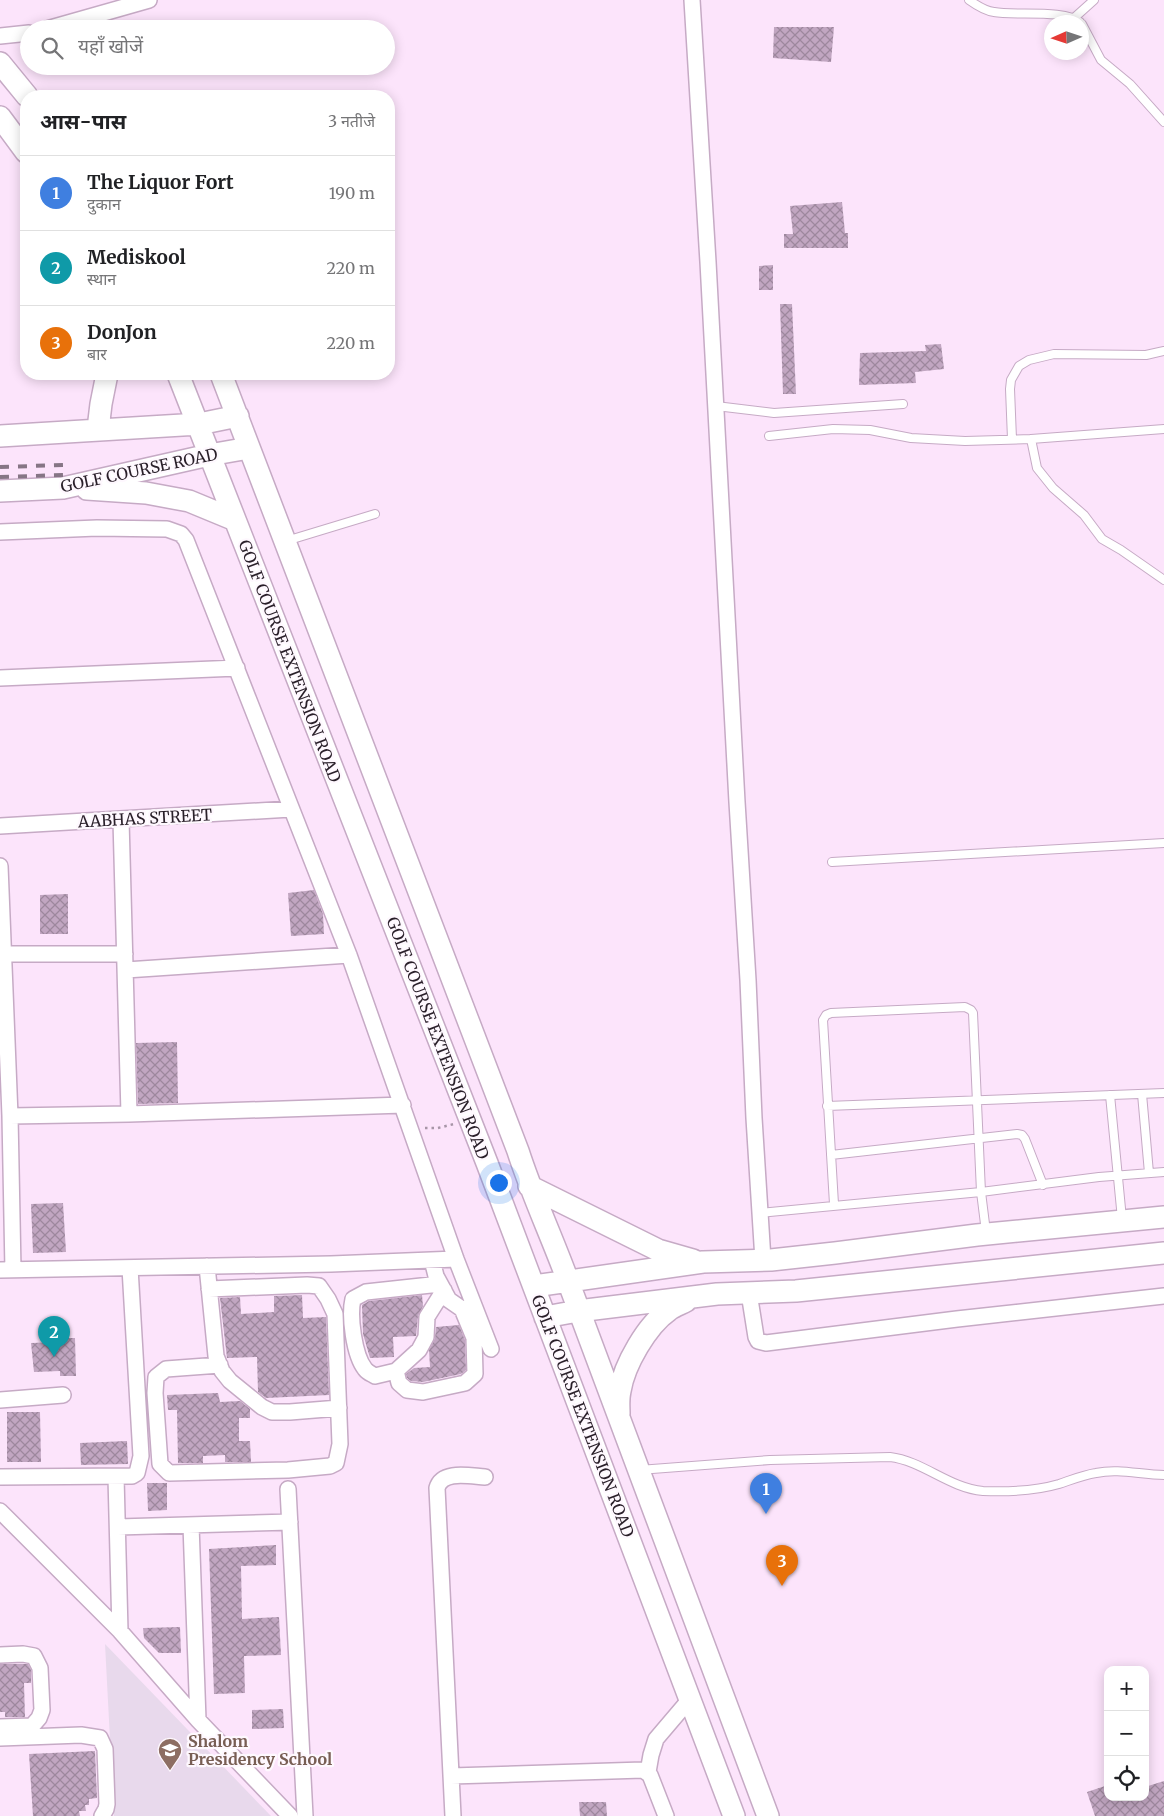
<!DOCTYPE html>
<html lang="hi">
<meta charset="utf-8">
<style>
body{margin:0;font-family:Merriweather,"Noto Sans Devanagari",serif;background:#f2f2f2;color:#202124}
.controls{position:absolute;right:15px;bottom:15px;display:grid;overflow:hidden;border-radius:10px;box-shadow:0 2px 12px #0003}
.controls button{width:45px;height:45px;display:grid;place-items:center;padding:0;border:0;border-bottom:1px solid #e0e0e0;background:#fff;color:#202124;font:25px sans-serif}
.compass{position:absolute;left:1044px;top:15px;width:45px;height:45px;border-radius:50%;background:#fff;box-shadow:0 2px 12px #0003;rotate:267deg}
.you{position:absolute;left:498px;top:1182px;width:18px;height:18px;margin:-12px;border:4px solid #fff;border-radius:50%;background:#1a73e8;box-shadow:0 0 0 8px #1a73e833}
.badge{display:grid;place-items:center;width:32px;height:32px;border-radius:50%;background:#990a5c;color:#fff;font-size:16px;font-weight:700}
.pin{position:absolute;translate:-50% -41px;filter:drop-shadow(0 1px 2px #0008)}
.pin::after{content:'';position:absolute;top:26px;width:18px;height:15px;background:inherit;clip-path:polygon(0 0,100% 0,50% 100%)}
.list{margin:0;padding:0;list-style:none}
h2{display:flex;justify-content:space-between;align-items:center;height:65px;margin:0;padding:0 20px;font-size:21px}
h2 small{font-size:16px;font-weight:400;color:#757577}
.list li{display:grid;grid-template-columns:32px 1fr auto;gap:15px;align-items:center;box-sizing:border-box;height:75px;padding:0 20px;border-top:1px solid #e0e0e0}
.list b{display:block;font-size:19px;white-space:nowrap}
.list p{margin:0;font-size:16px;white-space:nowrap;color:#757577}
.list em{font-size:16px;font-style:normal;color:#757577}
.icon{flex:none;width:28px;height:28px;fill:none;stroke:currentColor;stroke-width:2;stroke-linecap:round;stroke-linejoin:round}
.map{position:relative;flex:none;width:1164px;height:1816px;overflow:hidden}
.search{position:absolute;background:#fff;box-shadow:0 2px 12px #0003;left:20px;top:20px;width:375px;height:55px;display:flex;align-items:center;gap:12px;box-sizing:border-box;padding:0 18px;border-radius:28px;color:#757577;font-size:19px}
.panel{position:absolute;background:#fff;box-shadow:0 2px 12px #0003;left:20px;top:90px;width:375px;height:290px;border-radius:20px}
.map>svg:first-child{display:block}
</style>
<div class="map">
<svg width="1164" height="1816" viewBox="0 0 1164 1816">
<defs>
<pattern id="building-cross-hatch" width="8" height="8" patternUnits="userSpaceOnUse" patternTransform="scale(1.25)"><rect width="8" height="8" fill="#c1a6c1"/><path d="M0 0l8 8M0 8l8-8" fill="none" stroke="#9d879d"/></pattern>
</defs>
<rect width="100%" height="100%" fill="#fce4fb"/>
<path fill="#e8d9ec" d="M105 1644 271 1816H114Z"/>
<path fill="url(#building-cross-hatch)" d="M774 27H834L831 62 773 58Z
M842 202 845 233H848V248H784V234H793L790 206Z
M773 265V290H759V266Z
M780 304H792L796 394H783Z
M941 344 944 369 915 372 916 383 859 385 860 353 926 351 925 345Z
M314 890 323 914 324 934 291 936 288 893Z
M68 894V934H40V895Z
M177 1042 178 1103 138 1104 136 1043Z
M63 1203 66 1252 33 1253 31 1204Z
M302 1295 303 1318 326 1317 329 1395 266 1398 258 1392 257 1357 227 1358 220 1298 240 1297 241 1314 274 1312V1296Z
M422 1295 423 1306 418 1316 416 1336 393 1337 394 1357 370 1358 363 1334 362 1305 369 1301Z
M459 1325 465 1340 466 1370 461 1374 423 1382 411 1381 407 1378 406 1374 414 1368 430 1367 429 1350 435 1338 436 1327Z
M59 1338H75L76 1376H60V1371L34 1372 31 1343 59 1342Z
M218 1393 220 1402 240 1401 250 1409V1418H239V1441H250L251 1462H225V1455L203 1456V1463H178L177 1410H168L167 1395Z
M7 1412H40L41 1462H7Z
M127 1441 128 1464 81 1465 80 1443Z
M147 1483H167V1510L148 1511Z
M276 1545V1565L241 1566 242 1619 279 1617 281 1655 244 1656 245 1693 214 1694 209 1549Z
M180 1627 181 1653H159L144 1638 143 1628Z
M0 1664H28L31 1670V1683H24L25 1717H5V1712H0Z
M283 1709 284 1728 252 1729V1710Z
M95 1751 97 1798 89 1799V1805H85L86 1811H79L80 1816H33L29 1754Z
M1164 1781V1816H1095L1087 1792 1108 1785V1797H1145V1787Z
M579 1802H606L607 1816H580Z"/>
<g fill="none" stroke-linecap="round" stroke-linejoin="round">
<g stroke="#c6aac5" stroke-width="10">
<path id="lane" d="M969 0C976 5 985 11 994 12 1015 16 1065 9 1080 22
M1074 18 1094 0
M1082 24 1101 60 1130 84 1164 122
M716 406 774 413 903 404
M769 436 833 429 870 430 911 438 965 441 1031 439 1164 429
M1012 439 1010 389 1011 380 1019 366 1029 360 1054 354 1146 355 1164 351
M1031 439 1037 468 1053 488 1084 515 1102 539 1121 550 1164 580
M286 541 375 514
M832 862 1164 843
M1142 1094 1149 1173
M1110 1095 1122 1219
M827 1106 1164 1093
M831 1155 1017 1134 1022 1135 1025 1139 1043 1185
M834 1204 823 1020 826 1015 831 1013 965 1007 971 1010 973 1013 981 1192 986 1232
M760 1213 981 1192 1099 1177 1164 1172
M639 1470 770 1460 890 1457C923 1461 949 1488 983 1491 1008 1492 1035 1491 1059 1484 1071 1480 1083 1475 1096 1473 1119 1468 1141 1475 1164 1475"/>
</g>
<g stroke="#c6aac5" stroke-width="18">
<path id="street" d="M692 0 708 262 737 802 748 980 754 1118 763 1260
M47 29 149 0
M0 36 29 33
M0 532 97 528 167 529 181 534 186 540 349 955 456 1259 491 1349
M0 678 237 668
M121 820 129 1114
M0 826 291 809
M0 866 10 1116 13 1270
M0 954H125
M126 970 349 955
M10 1116 129 1114 403 1105
M432 1260 436 1276 449 1300 462 1309 474 1338 475 1374 465 1383 423 1392 407 1390 399 1383 396 1371 375 1376C372 1374 368 1373 365 1369 354 1355 349 1316 353 1299L366 1292 440 1284
M207 1266 216 1356 222 1371 230 1381 262 1407 272 1412H290L339 1408
M0 1270 331 1264 456 1259
M209 1289 307 1285 319 1286 328 1299 335 1314 340 1444 336 1463 330 1466 288 1470 169 1473 160 1464 155 1393 156 1377 166 1369 220 1365
M749 1293 756 1337 758 1341 766 1343 957 1319 1164 1296
M396 1371 419 1350 426 1337 427 1317 444 1290
M0 1400 63 1395
M0 1477 132 1476 137 1473 141 1456 130 1268
M116 1477 120 1631
M288 1489 305 1816
M0 1511 120 1631 198 1720 290 1816
M191 1525 198 1720
M118 1527 290 1522
M0 1655 23 1654 34 1656 40 1668 42 1710 39 1718 32 1726 0 1727
M0 1738 81 1735 100 1738 105 1749 107 1804 106 1809 102 1816
M648 1772 651 1755 656 1739 690 1699
M451 1776 643 1770 650 1775 666 1816
M453 1816 437 1488C442 1470 469 1476 485 1477"/>
</g>
<g stroke="#c6aac5" stroke-width="24">
<path id="secondary" d="M0 63 27 96
M0 117 26 152
M178 374 487 1163 734 1816
M221 374 518 1151C532 1195 552 1237 568 1281 634 1460 701 1638 768 1816
M98 429 101 404 107 374
M0 436 199 424 238 416
M87 489 146 493 189 501 235 520
M0 491 63 488 209 455 249 448
M529 1186 658 1250 693 1260
M534 1286 703 1262 771 1260 835 1253 977 1235 1164 1217
M545 1317 578 1311 717 1294 796 1291 1164 1253
M619 1414C619 1407 618 1399 620 1391 624 1365 647 1325 669 1310 674 1306 681 1304 686 1301"/>
</g>
<path stroke="#a795a7" stroke-width="2.5" stroke-dasharray="2.5 4" stroke-linecap="butt" d="M425 1128H438L454 1124"/>
<use href="#lane" stroke="#fff" stroke-width="8"/>
<use href="#street" stroke="#fff" stroke-width="15"/>
<use href="#secondary" stroke="#fff" stroke-width="21"/>
<path stroke="#867585" stroke-width="4" stroke-dasharray="9 9" stroke-linecap="butt" d="M0 467 63 465
M0 477 64 475"/>
</g>
<defs>
<g id="school-pin" transform="scale(1.25)"><path d="M0 17L-7.5 6A9.5 9.5 0 1 1 7.5 6Z" fill="#8d6e63" stroke="#fef8fe"/><path d="M0-5L7-2L0 1L-7-2ZM-4 1L0 2.5L4 1V4Q0 6-4 4Z" fill="#fff"/></g>
</defs>
<g fill-rule="evenodd">
<use href="#school-pin" x="170" y="1750"/>
</g>
<g text-anchor="middle" stroke-width="4.5" stroke-linejoin="round" paint-order="stroke">
<g font-size="16" fill="#291f29" stroke="#fef8fe">
<text transform="translate(139 470) rotate(-12)" y="6">GOLF COURSE ROAD</text>
<text transform="translate(290 661) rotate(69)" y="6">GOLF COURSE EXTENSION ROAD</text>
<text transform="translate(145 818) rotate(-3)" y="6">AABHAS STREET</text>
<text transform="translate(438 1038) rotate(69)" y="6">GOLF COURSE EXTENSION ROAD</text>
<text transform="translate(583 1416) rotate(69)" y="6">GOLF COURSE EXTENSION ROAD</text>
</g>
<g font-size="16" font-weight="bold" fill="#785e54" stroke="#fef8fe" text-anchor="start">
<text x="188" y="1747">Shalom<tspan x="188" dy="18">Presidency School</tspan></text>
</g>
</g>
</svg>
<div class="controls">
<button>+</button>
<button>−</button>
<button><svg class="icon" aria-label="locate" viewBox="0 0 24 24"><circle cx="12" cy="12" r="6"/><path d="M12 2v4M12 18v4M2 12h4M18 12h4"/></svg></button>
</div>
<svg class="compass" viewBox="-18 -18 36 36"><path d="M0-13l5 13h-10z" fill="#e53935"/><path d="M0 13l5-13h-10z" fill="#757577"/></svg>
<div class="you"></div>
<div class="pin badge" style="left:766px;top:1514px;background:#3f7fe0">1</div>
<div class="pin badge" style="left:54px;top:1357px;background:#0f9aa8">2</div>
<div class="pin badge" style="left:782px;top:1586px;background:#e8710a">3</div>
<div class="search"><svg class="icon" aria-label="search" viewBox="0 0 24 24"><circle cx="10" cy="10" r="6"/><path d="M15 15l6 6"/></svg>यहाँ खोजें</div>
<section class="panel">
<h2>आस-पास<small>3 नतीजे</small></h2>
<ul class="list">
<li><span class="badge" style="background:#3f7fe0">1</span><div><b>The Liquor Fort</b><p>दुकान</p></div><em>190 m</em></li>
<li><span class="badge" style="background:#0f9aa8">2</span><div><b>Mediskool</b><p>स्थान</p></div><em>220 m</em></li>
<li><span class="badge" style="background:#e8710a">3</span><div><b>DonJon</b><p>बार</p></div><em>220 m</em></li>
</ul>
</section>
</div>
